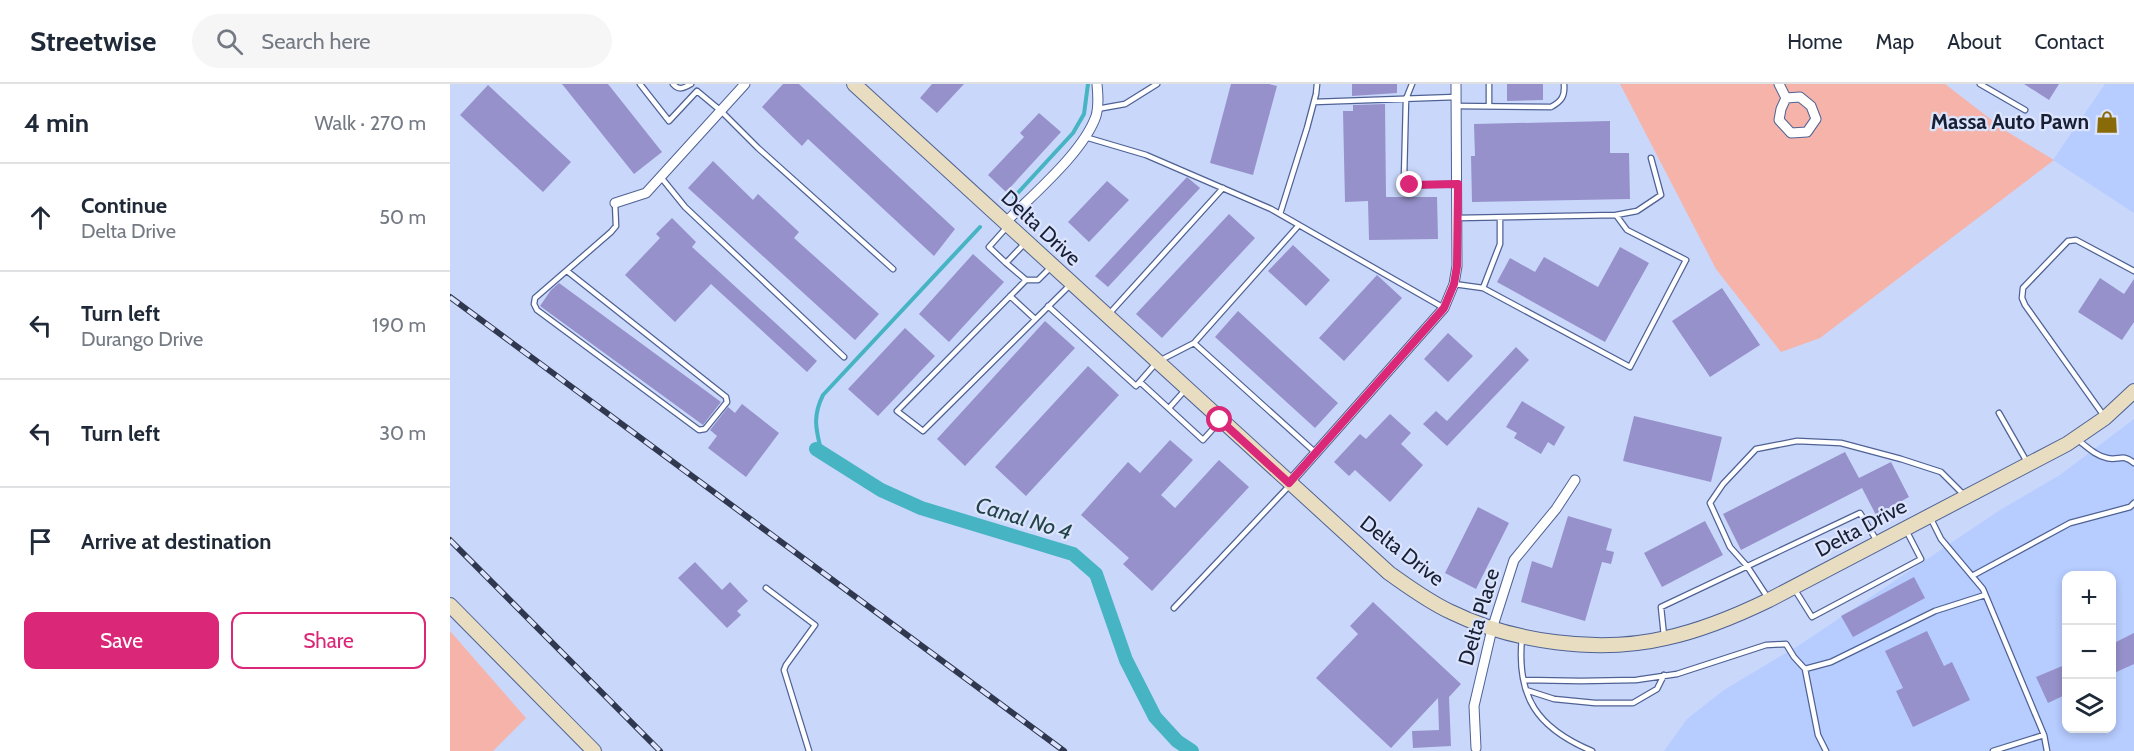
<!DOCTYPE html>
<meta charset="utf-8">
<style>
body{margin:0;font-family:Cabin,sans-serif;background:#f6f6f7;color:#1f2937}
.controls{position:absolute;right:18px;bottom:18px;display:grid;overflow:hidden;border-radius:12px;box-shadow:0 3px 9px #0003}
.controls button{width:54px;height:54px;display:grid;place-items:center;padding:0;border:0;border-bottom:2px solid #e0e1e3;background:#fff;color:#1f2937;font:30px sans-serif}
.stop{position:absolute;width:18px;height:18px;margin:-14px;border:4px solid #db2777;border-radius:50%;background:#fff}
.stop.end{background:#db2777;border-color:#fff;box-shadow:0 2px 6px #0008}
.list{margin:0;padding:0;list-style:none}
h2{display:flex;justify-content:space-between;align-items:center;height:78px;margin:0;padding:0 24px;font-size:26px}
h2 small{font-size:20px;font-weight:400;color:#747a83}
.list li{display:grid;grid-template-columns:39px 1fr auto;gap:18px;align-items:center;box-sizing:border-box;height:108px;padding:0 24px;border-top:2px solid #e0e1e3}
.list b{display:block;font-size:22px;white-space:nowrap}
.list p{margin:0;font-size:20px;white-space:nowrap;color:#747a83}
.list em{font-size:20px;font-style:normal;color:#747a83}
.actions{display:flex;gap:12px;padding:18px 24px}
.actions a{flex:1;padding:14px 0;border:2px solid #db2777;border-radius:12px;text-align:center;font-size:21px;color:#db2777}
.actions .main{background:#db2777;color:#fff}
.icon{flex:none;width:33px;height:33px;fill:none;stroke:currentColor;stroke-width:2;stroke-linecap:round;stroke-linejoin:round}
.map{position:relative;flex:none;width:1684px;height:667px;overflow:hidden}
header{display:flex;align-items:center;gap:36px;box-sizing:border-box;height:84px;padding:0 30px;background:#fff;border-bottom:2px solid #e0e1e3}
header strong{font-size:28px}
nav{display:flex;gap:33px;margin-inline-start:auto;font-size:21px}
.search{width:420px;height:54px;background:#f6f6f7;display:flex;align-items:center;gap:15px;box-sizing:border-box;padding:0 21px;border-radius:33px;color:#747a83;font-size:22px}
main{display:flex}
aside{flex:1;background:#fff}
.map>svg:first-child{display:block}
</style>
<header>
<strong>Streetwise</strong>
<div class="search"><svg class="icon" aria-label="search" viewBox="0 0 24 24"><circle cx="10" cy="10" r="6"/><path d="M15 15l6 6"/></svg>Search here</div>
<nav><a>Home</a><a>Map</a><a>About</a><a>Contact</a></nav>
</header>
<main>
<aside>
<h2>4 min<small>Walk · 270 m</small></h2>
<ul class="list">
<li><svg class="icon" aria-label="ahead" viewBox="0 0 24 24"><path d="M12 20V5M6 11l6-6 6 6"/></svg><div><b>Continue</b><p>Delta Drive</p></div><em>50 m</em></li>
<li><svg class="icon" aria-label="left" viewBox="0 0 24 24"><path d="M17 20v-9H6M10 6l-5 5 5 5"/></svg><div><b>Turn left</b><p>Durango Drive</p></div><em>190 m</em></li>
<li><svg class="icon" aria-label="left" viewBox="0 0 24 24"><path d="M17 20v-9H6M10 6l-5 5 5 5"/></svg><div><b>Turn left</b></div><em>30 m</em></li>
<li><svg class="icon" aria-label="arrive" viewBox="0 0 24 24"><path d="M6 21V4h12l-3 4 3 4H6"/></svg><div><b>Arrive at destination</b></div></li>
</ul>
<div class="actions"><a class="main">Save</a><a>Share</a></div>
</aside>
<div class="map">
<svg width="1684" height="667" viewBox="0 0 1684 667">
<rect width="100%" height="100%" fill="#c9d7fa"/>
<path fill="#b7ccff" fill-rule="evenodd" d="M1655 0H1684V129L1603 76Z
M1684 335V667H1214L1237 635 1274 606 1351 560 1550 426 1610 391ZM1616 492H1662V644H1616Z"/>
<path fill="#f6b3a9" d="M1170 0H1495L1556 47 1604 76 1370 254 1331 268 1266 185Z
M0 547 76 634 43 667H0Z"/>
<g fill="none" stroke-linecap="round" stroke-linejoin="round">
<path stroke="#47b4c3" stroke-width="4" d="M564 113 623 49 634 30 638 0
M372 370C366 346 362 333 373 311L530 143"/>
<path stroke="#47b4c3" stroke-width="14" d="M366 365 431 406 471 424 623 470 646 490 676 576 705 633 727 657 742 667"/>
</g>
<path fill="#9691ca" d="M112 0H158L212 68 184 90Z
M333 0H349L505 145 484 172 358 55 352 62 312 23Z
M482 0H514L487 29 470 14Z
M781 0H819L827 2 803 91 760 79Z
M902 0H947V9L902 12Z
M1057 0H1093V16L1057 17Z
M1574 0H1609L1599 16Z
M38 1 121 78 93 108 10 31Z
M935 20 936 113H987L988 155 919 156 918 117 895 118 893 27H903V21Z
M589 29 611 48 556 108 538 91 574 53 570 49Z
M1160 37V69H1179L1180 115 1022 118 1021 72H1025L1024 40Z
M263 77 303 116 308 110 349 148 344 154 429 230 405 256 238 104Z
M737 93 750 104 658 203 645 192Z
M657 97 679 116 639 158 618 138Z
M779 130 805 154 712 254 686 230Z
M222 134 246 158 242 163 367 277 357 288 261 200 225 238 175 191 210 154 206 150Z
M843 161 880 196 856 222 818 187Z
M1170 163 1199 179 1155 258 1047 198 1060 174 1085 188 1094 173 1148 203Z
M523 170 554 198 499 258 469 230Z
M927 191 952 214 894 277 869 254Z
M1650 194 1674 210 1684 195V238L1672 256 1628 228Z
M109 199 271 318 253 341 90 222 101 206Z
M1272 204 1310 261 1260 293 1222 237Z
M788 227 888 319 865 344 765 253Z
M595 237 625 264 515 382 487 355Z
M455 244 485 272 428 332 398 305Z
M998 249 1023 272 998 298 974 275Z
M1066 263 1079 276 997 362 973 340 986 327 997 337Z
M638 282 669 311 576 412 545 383Z
M1072 317 1115 343 1104 362 1098 358 1091 370 1064 354 1067 349 1056 343Z
M292 320 329 349 296 393 258 364 267 352 260 346 278 323 285 329Z
M940 330 961 349 951 360 973 381 940 418 905 386 899 392 884 378 910 350 916 355Z
M1184 332 1272 353 1261 398 1173 377Z
M720 356 743 376 711 411 725 424 769 376 799 403 702 507 673 480 679 474 631 431 678 378 690 389Z
M1395 368 1409 394 1441 378 1459 413 1426 431 1412 404 1291 466 1273 430Z
M1028 423 1059 439 1026 505 995 489Z
M1118 432 1162 445 1156 466 1164 468 1161 480 1152 478 1135 537 1071 518 1082 477 1102 484Z
M1255 437 1273 471 1212 503 1194 469Z
M245 478 272 506 280 498 298 517 287 527 291 531 277 544 228 494Z
M1464 493 1475 514 1403 553 1391 532Z
M923 518 1011 600 999 613 1001 662 963 664 962 647 989 646 988 614 941 664 866 594 908 550 900 542Z
M1477 547 1494 582 1502 578 1520 616 1463 643 1446 607 1453 604 1435 567Z
M1684 549V580L1662 590V560Z
M1617 580V610L1598 619 1586 593Z"/>
<g fill="none" stroke-linecap="round" stroke-linejoin="round">
<g stroke="#4f6294" stroke-width="7">
<path id="lane" d="M190 0 219 37 247 7 271 27 308 64 443 185
M223 0C229 7 234 4 241 0
M962 0 956 15 954 94 960 101 1008 100
M1039 0V22
M1530 0 1575 26
M864 18 1006 13
M1006 22 1101 23C1112 17 1115 12 1114 0
M647 25 675 20 707 0
M635 53 696 71 821 125 994 224
M210 92 235 123 394 273
M830 130 857 44 866 10 867 0
M1166 131 1187 127 1211 111 1201 74
M849 141 744 259 867 370
M556 144 539 163 556 179 575 159
M556 179 576 196 447 327 473 347 620 201
M117 187 276 313 277 318 255 345 249 346 87 226 84 220 85 214 161 148 166 142 165 119
M576 196H588L601 183
M1004 200 1033 204 1180 283 1236 176 1177 146 1166 131 1008 134
M1033 204 1050 160V134
M560 212 585 235
M598 222 686 302 707 278 744 259
M659 230 773 104
M690 298 753 356 770 337
M719 324 736 305
M1549 329 1577 378
M1654 332 1575 221 1572 214 1573 204 1618 157 1626 156 1684 187
M1628 356C1637 363 1646 372 1657 374 1669 377 1672 369 1684 379
M1481 435 1491 455 1533 505 1594 651 1597 667
M1522 492 1620 439 1680 423 1684 419
M316 504 365 541 336 581 334 586 359 667
M1345 506 1362 533 1471 475 1457 448
M1318 514 1297 482 1280 463 1260 419 1273 400 1306 365 1347 357 1391 359 1451 375 1491 388 1514 411
M724 524 840 401
M1214 552 1211 523 1410 429 1427 457
M1072 553C1066 613 1087 644 1142 667
M1355 585 1368 651 1376 667
M1074 596 1131 597 1186 596 1227 590 1316 561 1336 560 1344 573 1355 585 1381 578 1485 527 1535 511
M1076 606 1104 615 1145 619H1183L1207 605 1214 591
M1543 667 1594 651"/>
</g>
<g stroke="#4f6294" stroke-width="11">
<path id="street" d="M1329 0 1336 14
M1350 13 1361 22 1366 35 1357 48 1341 49 1329 36 1331 25 1336 14Z
M165 119 196 109 295 0
M555 139C582 111 633 69 646 32 649 22 648 11 647 0
M839 399 994 224 1004 200 1007 182 1006 0
M1026 664 1024 622 1042 545 1064 476 1106 425 1125 396"/>
</g>
<g stroke="#4f6294" stroke-width="16">
<path id="secondary" d="M404 0 939 489C959 503 979 518 1001 528 1062 558 1149 570 1216 554 1253 546 1286 532 1319 516L1617 360 1655 334 1684 307
M0 521 144 667"/>
</g>
<use href="#lane" stroke="#fff" stroke-width="4.5"/>
<use href="#street" stroke="#fff" stroke-width="9"/>
<use href="#secondary" stroke="#e8ddc0" stroke-width="14"/>
<g stroke="#30384f" stroke-width="6">
<path id="rail" d="M0 213 614 667
M0 456 210 667"/>
</g>
<use href="#rail" stroke="#dbe4fc" stroke-width="4" stroke-dasharray="11" stroke-linecap="butt"/>
</g>
<g fill="none" stroke-linecap="round" stroke-linejoin="round">
<path stroke="#db2777" stroke-width="8" d="M770 336 839 399 994 224 1004 200 1007 182 1008 100 960 101"/>
</g>
<defs>
<g id="shop-bare" transform="scale(1.8)"><path d="M-5-2.5h2.3a2.7 3.5 0 0 1 5.4 0H5L5.5 6h-11ZM-1.5-2.5h3a1.5 2.3 0 0 0-3 0Z" fill="#896a08" stroke="#dbe4fc" stroke-width="2.5" paint-order="stroke"/></g>
</defs>
<g fill-rule="evenodd">
<use href="#shop-bare" x="1657" y="38"/>
</g>
<g text-anchor="middle" stroke-width="4.5" stroke-linejoin="round" paint-order="stroke">
<g font-size="21" font-weight="bold" fill="#171f34" stroke="#dbe4fc" text-anchor="end">
<text x="1639" y="45">Massa Auto Pawn</text>
</g>
<g font-size="21" fill="#171f34" stroke="#dbe4fc">
<text transform="translate(591 144) rotate(43)" y="7">Delta Drive</text>
<text transform="translate(1411 444) rotate(-28)" y="7">Delta Drive</text>
<text transform="translate(952 467) rotate(38)" y="7">Delta Drive</text>
<text transform="translate(1029 533) rotate(-74)" y="7">Delta Place</text>
</g>
<g font-size="22" font-style="italic" fill="#224348" stroke="#dbe4fc">
<text transform="translate(574 434) rotate(17)" y="8">Canal No 4</text>
</g>
</g>
</svg>
<div class="controls">
<button>+</button>
<button>−</button>
<button><svg class="icon" aria-label="layers" viewBox="0 0 24 24"><path d="M12 4l9 5-9 5-9-5zM3 14l9 5 9-5"/></svg></button>
</div>
<div class="stop" style="left:770px;top:336px"></div>
<div class="stop end" style="left:960px;top:101px"></div>
</div>
</main>
